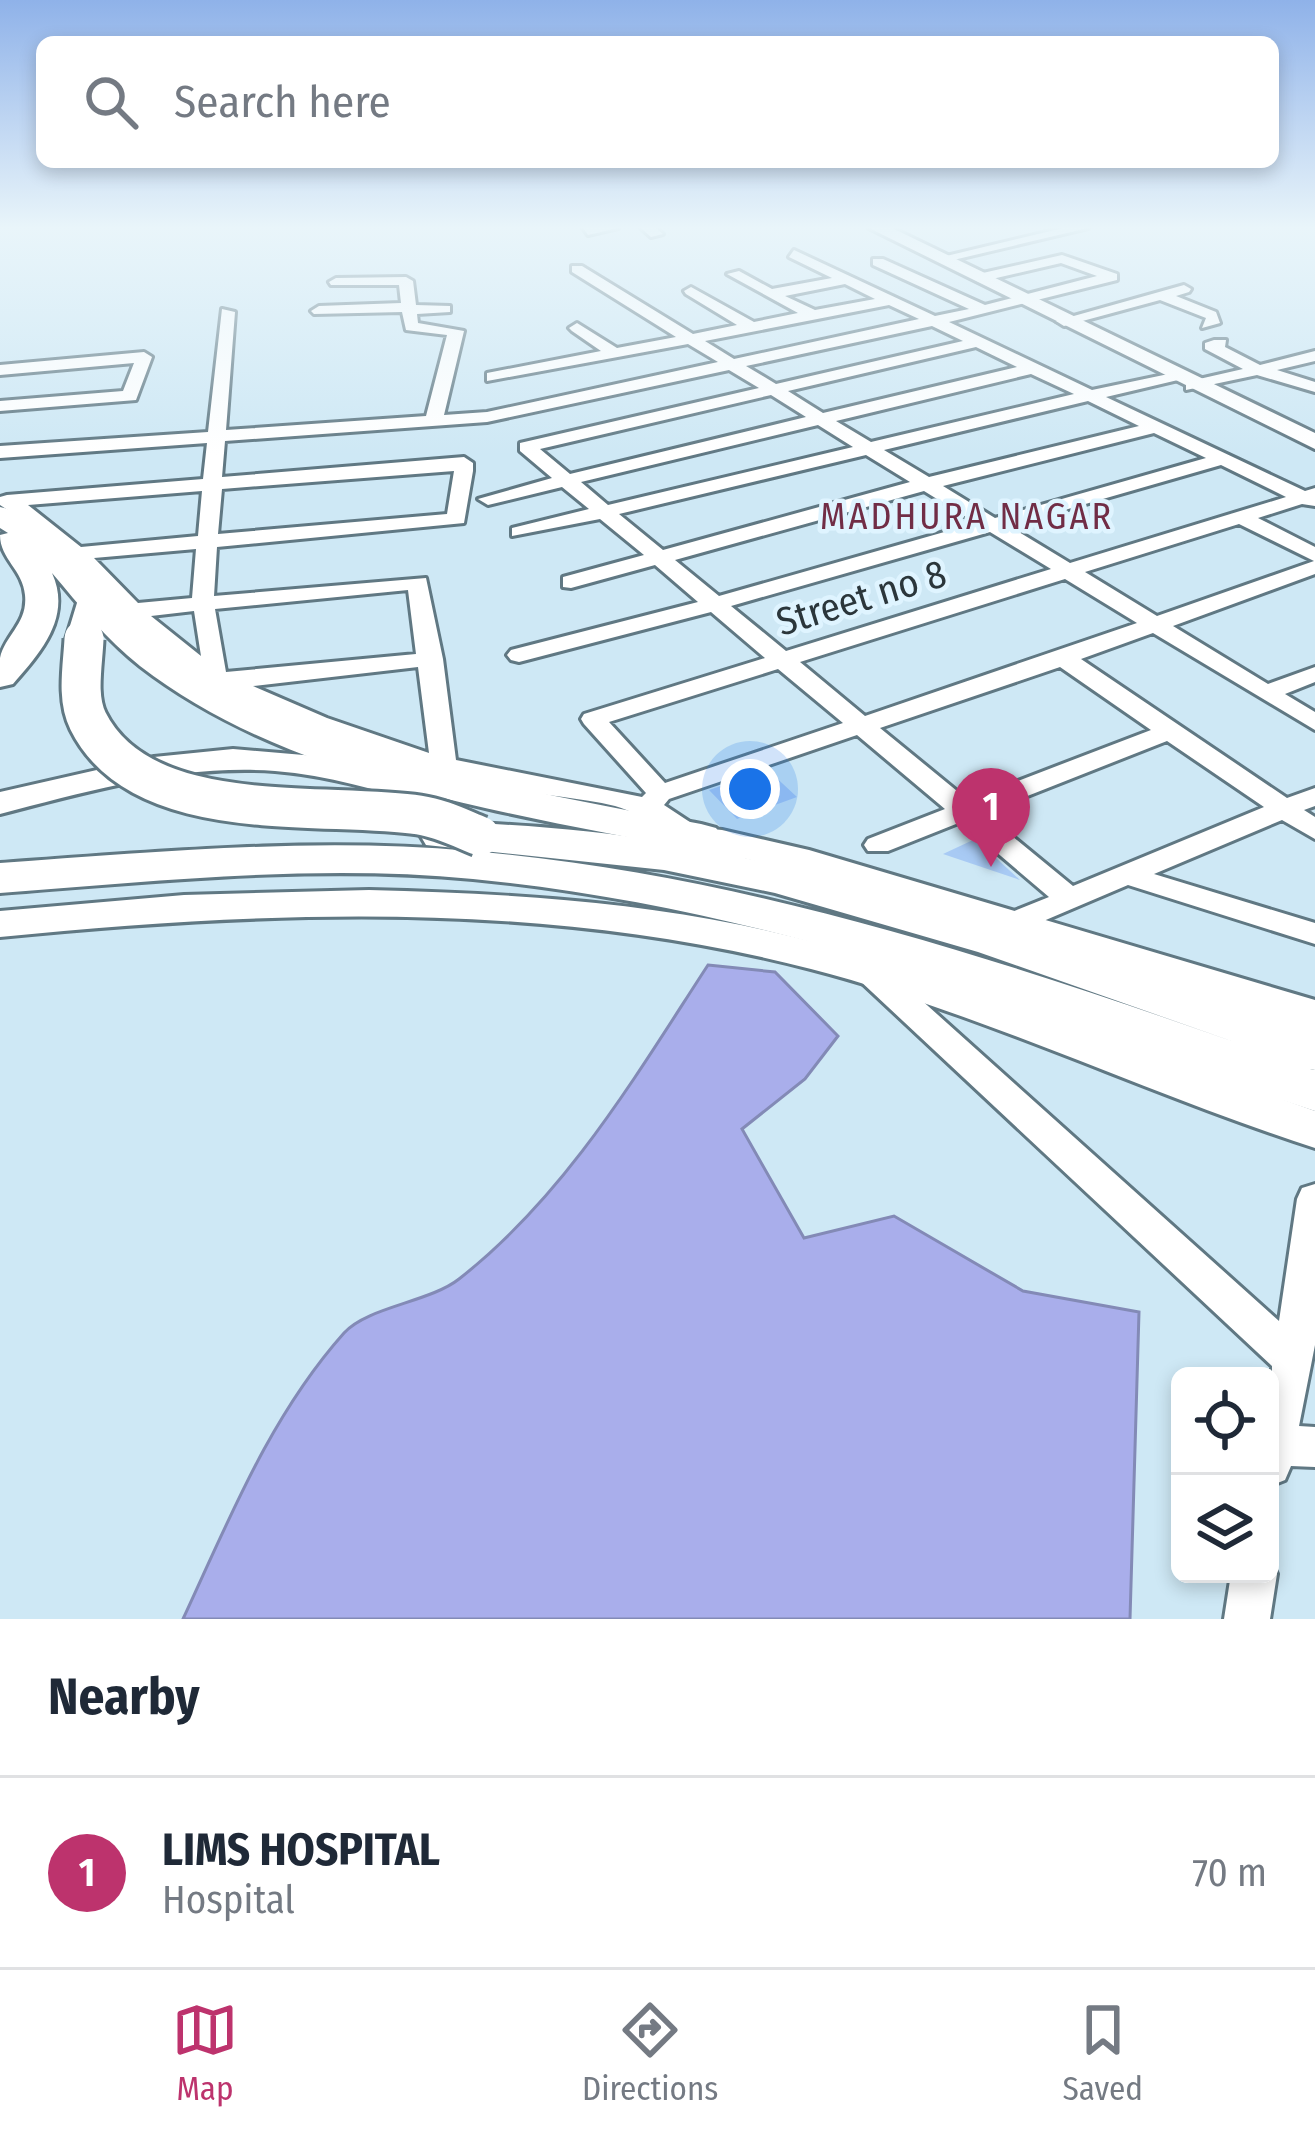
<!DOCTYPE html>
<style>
body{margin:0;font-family:"Fira Sans Condensed",sans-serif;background:#f2f2f3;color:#1f2937}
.controls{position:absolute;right:36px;bottom:36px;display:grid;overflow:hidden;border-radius:18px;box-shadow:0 6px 18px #0003}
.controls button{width:108px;height:108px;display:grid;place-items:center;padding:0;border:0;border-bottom:3px solid #e0e1e3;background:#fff;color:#1f2937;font:60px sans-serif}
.you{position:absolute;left:750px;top:789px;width:42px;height:42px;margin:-30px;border:9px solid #fff;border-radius:50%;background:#1a73e8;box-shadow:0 0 0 18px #1a73e833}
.badge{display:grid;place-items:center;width:78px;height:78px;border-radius:50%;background:#bd336d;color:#fff;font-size:39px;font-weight:700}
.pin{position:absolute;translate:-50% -99px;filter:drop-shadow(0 3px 6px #0008)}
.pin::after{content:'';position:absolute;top:63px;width:42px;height:36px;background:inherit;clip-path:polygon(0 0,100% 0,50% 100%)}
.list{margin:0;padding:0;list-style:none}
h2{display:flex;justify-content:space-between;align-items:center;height:156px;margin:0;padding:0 48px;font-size:51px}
h2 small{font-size:39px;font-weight:400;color:#747a83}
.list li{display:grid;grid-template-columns:78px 1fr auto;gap:36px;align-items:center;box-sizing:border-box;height:192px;padding:0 48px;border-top:3px solid #e0e1e3}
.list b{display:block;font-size:45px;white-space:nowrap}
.list p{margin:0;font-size:39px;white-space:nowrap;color:#747a83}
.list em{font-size:39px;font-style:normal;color:#747a83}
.icon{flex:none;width:66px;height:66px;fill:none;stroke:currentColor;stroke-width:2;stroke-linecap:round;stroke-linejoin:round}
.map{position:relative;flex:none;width:1315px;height:1619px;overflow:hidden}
.search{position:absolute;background:#fff;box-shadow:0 6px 18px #0003;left:36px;right:36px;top:36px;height:132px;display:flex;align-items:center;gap:30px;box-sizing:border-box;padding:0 42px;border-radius:18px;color:#747a83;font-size:45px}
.sheet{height:348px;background:#fff}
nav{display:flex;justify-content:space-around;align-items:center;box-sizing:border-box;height:168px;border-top:3px solid #e0e1e3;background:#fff;font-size:33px;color:#747a83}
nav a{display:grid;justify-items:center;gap:6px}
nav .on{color:#bd336d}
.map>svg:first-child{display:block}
</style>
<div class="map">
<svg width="1315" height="1619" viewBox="0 0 1315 1619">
<rect width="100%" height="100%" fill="#cee8f5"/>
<path fill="#a9aeeb" stroke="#838ab6" stroke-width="3" d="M708 965 775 972 838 1036 805 1079 742 1129 804 1238 894 1216 1023 1291 1139 1312 1130 1619H183C229 1520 270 1416 344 1333 367 1307 430 1302 459 1279 566 1195 635 1077 708 965Z"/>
<path fill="#a8caf4" d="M768 770 797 797 737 819 709 790Z
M973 840 996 858 1020 880 943 854Z"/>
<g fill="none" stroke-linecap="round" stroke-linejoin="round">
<g stroke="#607883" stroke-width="6">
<path id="minor" d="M583 228H618L588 235Z
M641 228H656L663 234 651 237Z
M1063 228H1088L945 262 938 258Z
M794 250 935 316 969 309 873 265V259H883L985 305 1097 276 1061 263 979 282 972 278 974 275 1062 255 1117 274V280L949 322 1092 390 1178 372V380L1106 397 1305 491 1315 488V506L1302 504 1258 518 1315 547V574L1173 626 1268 684 1315 667V682L1285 694 1315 712V730L1153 633 1081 659 1287 798 1315 788V806L1304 810 1315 817V839L1282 820 1154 874 1315 923V944L1128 885 1027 928H1007L1002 921 1007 914 1049 897 961 822 888 851H868L864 845 868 839 945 809 857 735 669 799 664 805 711 836 697 845C668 837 645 814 615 806 576 797 536 795 497 787 390 762 276 726 183 666 114 620 72 550 0 505V497L7 495 203 479 207 443 0 458V446L208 432 222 309 235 312 226 430 426 416 447 335 406 330 402 312 314 314 311 311 319 306 401 303 399 285H331L329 282 336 278 406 277 413 281 416 305 450 306V312L417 314 418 323 464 331 444 415 487 412 718 362 688 344 487 381V373L601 351 572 331 569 328 577 323 617 348 676 337 572 272V266H582L693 334 737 325 686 294 684 291 691 287 754 322 798 313 727 274 739 271 772 289 832 278 789 257ZM845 284 875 299 815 310 785 296ZM889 305 919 319 734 359 705 341ZM932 326 963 341 776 384 746 366ZM976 347 1017 367 823 413 788 391ZM729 370 759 388 520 443V451L552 478 478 499 488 505 562 487 589 509 512 528V536L600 519 644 555 563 577V587L571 588 655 565 698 602 511 650 507 655 511 660 519 662 711 612 765 658 584 714 581 719 584 724 646 793 642 797 456 760 443 659 426 578 214 596 217 547 464 523 473 471V463L464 457 222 477 225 441 487 422ZM1031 374 1074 394 871 442 836 421ZM771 395 806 417 570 474 540 449ZM1088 401 1139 426 929 477 884 450ZM818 425 853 447 608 505 581 482ZM1154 433 1206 458 995 518 943 486ZM866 455 910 482 663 550 619 514ZM1221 465 1286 497 1070 563 1009 526ZM454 471 447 514 218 534 222 489ZM202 491 198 536 81 547 28 505ZM924 491 976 523 719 596 675 560ZM1239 524 1314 561 1157 616 1085 572ZM990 532 1051 569 786 651 731 606ZM196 549 192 598 138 603 94 558ZM1065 579 1137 623 865 716 800 662ZM408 590 416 654 226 672 215 609ZM194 611 201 656 151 616ZM418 667 429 753 327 718 253 686ZM1060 667 1151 730 968 800 880 728ZM778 669 843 723 665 783 609 722ZM1167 741 1264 807 1073 886 984 813Z
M1184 285 1191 289 1189 292 1176 296 1216 312 1220 323 1202 328 1206 318 1160 300 1064 326 1056 321Z
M1214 340H1226L1225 347 1260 365 1315 351V361L1277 370 1315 382V392L1257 375 1186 390V382L1243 369 1205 349V343Z
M144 352 152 357 136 400 0 411V401L123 391 134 363 0 375V365Z
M868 959 879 962 1279 1321 1297 1199 1302 1188 1315 1184V1345L1299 1426 1315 1427V1467L1291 1466 1285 1480 1270 1486 1272 1366 857 978 853 970 857 962Z
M1270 1558 1277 1574 1270 1619H1224L1231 1574H1270Z"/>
</g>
<g stroke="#607883" stroke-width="6">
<path id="secondary" d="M869 228H892L1315 433V449Z
M233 749 327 757 442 785 447 793 442 801 429 804C378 791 328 775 275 771 181 764 90 791 0 814V792L154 757Z
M672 825 722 830 809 850 1315 1000V1032L855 888 747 859 659 845 654 837 659 829Z
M369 890C493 893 619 900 741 925 939 967 1126 1043 1315 1111V1148C1145 1093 984 1014 811 969 546 900 270 910 0 937V911L184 895Z"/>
</g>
<g stroke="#607883" stroke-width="6">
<path id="primary" d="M0 507C51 519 83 570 117 606 140 631 166 653 195 670 350 762 527 791 701 824L716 828 723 838 716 848 701 852C518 814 292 784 140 666 106 639 80 606 52 573 72 617 41 652 13 684L0 687C0 678 0 666 0 658 5 635 28 623 25 595 23 570 0 559 0 535L8 533 0 528Z"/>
</g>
<g stroke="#607883" stroke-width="6">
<path id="trunk" d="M92 590 104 593 109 600 97 647H71L66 639 80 593Z
M441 821C517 825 593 829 668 843 890 882 1102 958 1315 1031V1070L1310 1069 1315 1070V1111C1205 1076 1098 1031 988 995 821 940 649 896 473 879 316 864 157 881 0 893V863C156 852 314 837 471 851 736 873 993 957 1243 1045L978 952 775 893 664 870 426 845 420 835 426 825Z"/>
</g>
<use href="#minor" fill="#fff" fill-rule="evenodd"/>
<use href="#secondary" fill="#fff" fill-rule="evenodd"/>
<use href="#primary" fill="#fff" fill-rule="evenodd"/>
<use href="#trunk" fill="#fff" fill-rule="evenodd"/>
<g stroke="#607883" stroke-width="45" stroke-linecap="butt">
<path id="trunk-bridge" d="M84 639C83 664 76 697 88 721 141 828 321 801 419 815 440 818 460 828 480 836"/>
</g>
<use href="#trunk-bridge" stroke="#fff" stroke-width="39"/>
</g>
<linearGradient id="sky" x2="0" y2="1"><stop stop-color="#8fb2e9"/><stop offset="0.5" stop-color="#e9f5fa"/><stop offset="1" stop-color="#e9f5fa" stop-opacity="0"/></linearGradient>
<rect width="1315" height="455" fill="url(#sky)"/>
<g text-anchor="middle" stroke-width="9" stroke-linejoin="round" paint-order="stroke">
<g font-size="36" letter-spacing="3" fill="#712d46" stroke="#dff4ff">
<text x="967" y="529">MADHURA NAGAR</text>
</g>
<g font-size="39" fill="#2b363b" stroke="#dff4ff">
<text transform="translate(861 597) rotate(-17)" y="14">Street no 8</text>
</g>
</g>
</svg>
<div class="controls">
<button><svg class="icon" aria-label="locate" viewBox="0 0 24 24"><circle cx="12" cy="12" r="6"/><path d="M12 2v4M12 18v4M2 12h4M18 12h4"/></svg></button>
<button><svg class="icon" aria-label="layers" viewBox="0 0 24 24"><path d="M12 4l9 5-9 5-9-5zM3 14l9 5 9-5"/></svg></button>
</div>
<div class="you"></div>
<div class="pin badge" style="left:991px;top:867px">1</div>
<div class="search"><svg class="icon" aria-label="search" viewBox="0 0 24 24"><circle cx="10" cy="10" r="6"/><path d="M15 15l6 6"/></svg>Search here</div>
</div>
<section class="sheet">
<h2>Nearby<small></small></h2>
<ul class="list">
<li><span class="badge">1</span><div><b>LIMS HOSPITAL</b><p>Hospital</p></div><em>70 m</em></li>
</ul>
</section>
<nav>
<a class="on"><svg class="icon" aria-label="map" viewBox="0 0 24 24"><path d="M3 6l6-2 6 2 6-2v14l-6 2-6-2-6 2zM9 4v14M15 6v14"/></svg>Map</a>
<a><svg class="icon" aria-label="directions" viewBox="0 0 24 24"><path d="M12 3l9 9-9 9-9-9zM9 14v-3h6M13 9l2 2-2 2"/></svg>Directions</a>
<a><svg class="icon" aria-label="saved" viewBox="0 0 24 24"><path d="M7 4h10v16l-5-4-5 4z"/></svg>Saved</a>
</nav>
